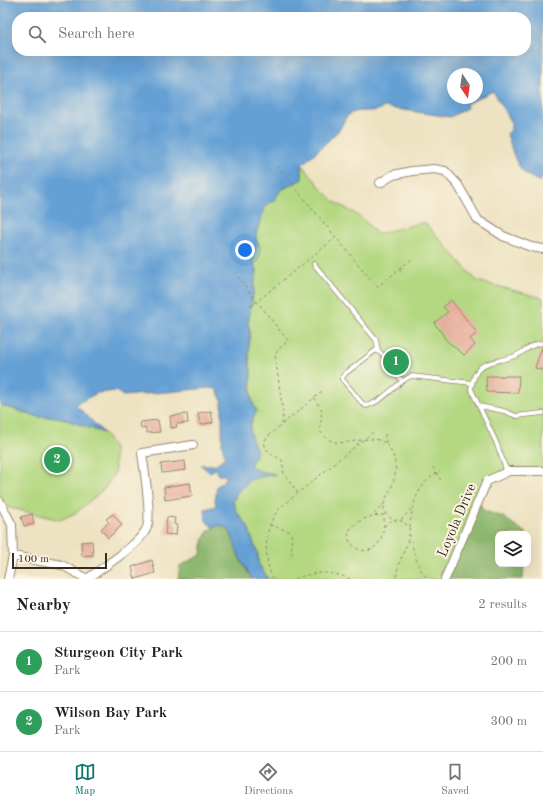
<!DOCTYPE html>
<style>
body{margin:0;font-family:"Old Standard TT",serif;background:#f2f2f2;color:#222}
.controls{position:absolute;right:12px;bottom:12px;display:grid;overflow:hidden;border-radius:8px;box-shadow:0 4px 16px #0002}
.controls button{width:36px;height:36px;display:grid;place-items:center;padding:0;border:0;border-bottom:1px solid #e0e0e0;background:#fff;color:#222;font:20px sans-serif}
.compass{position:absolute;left:447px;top:68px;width:36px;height:36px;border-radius:50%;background:#fff;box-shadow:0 4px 16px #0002;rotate:167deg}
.scale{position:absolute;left:12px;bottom:10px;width:95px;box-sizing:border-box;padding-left:4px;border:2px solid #3b2a1e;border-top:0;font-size:11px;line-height:14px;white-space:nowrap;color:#3b2a1e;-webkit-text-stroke:3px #fcf5e5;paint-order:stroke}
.you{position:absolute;left:245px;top:250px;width:14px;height:14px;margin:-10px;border:3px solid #fff;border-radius:50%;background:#1a73e8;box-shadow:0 0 0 6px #1a73e833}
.badge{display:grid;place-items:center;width:26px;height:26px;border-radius:50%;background:#0f766e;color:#fff;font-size:13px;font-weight:700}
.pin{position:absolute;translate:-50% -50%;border:2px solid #fff;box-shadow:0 1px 4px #0006}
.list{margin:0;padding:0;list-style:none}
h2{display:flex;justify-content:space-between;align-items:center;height:52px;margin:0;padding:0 16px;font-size:17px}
h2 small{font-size:13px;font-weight:400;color:#767676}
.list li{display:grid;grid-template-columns:26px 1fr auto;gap:12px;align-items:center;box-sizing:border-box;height:60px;padding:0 16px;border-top:1px solid #e0e0e0}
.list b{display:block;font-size:15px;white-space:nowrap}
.list p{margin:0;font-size:13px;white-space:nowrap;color:#767676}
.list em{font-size:13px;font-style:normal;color:#767676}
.icon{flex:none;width:22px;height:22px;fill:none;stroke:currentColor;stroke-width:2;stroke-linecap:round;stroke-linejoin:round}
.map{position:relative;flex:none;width:543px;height:579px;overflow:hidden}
.search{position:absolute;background:#fff;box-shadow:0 4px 16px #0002;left:12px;right:12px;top:12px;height:44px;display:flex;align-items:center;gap:10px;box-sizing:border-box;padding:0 14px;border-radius:16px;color:#767676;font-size:15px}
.sheet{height:172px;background:#fff}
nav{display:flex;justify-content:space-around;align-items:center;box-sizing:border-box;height:56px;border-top:1px solid #e0e0e0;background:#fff;font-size:11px;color:#767676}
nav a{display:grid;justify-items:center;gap:2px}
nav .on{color:#0f766e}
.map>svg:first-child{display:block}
</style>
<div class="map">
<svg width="543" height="579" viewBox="0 0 543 579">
<rect width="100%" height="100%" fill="#fcf5e5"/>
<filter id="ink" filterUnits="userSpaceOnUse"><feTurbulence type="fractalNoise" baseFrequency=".025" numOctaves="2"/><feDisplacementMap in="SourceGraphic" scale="8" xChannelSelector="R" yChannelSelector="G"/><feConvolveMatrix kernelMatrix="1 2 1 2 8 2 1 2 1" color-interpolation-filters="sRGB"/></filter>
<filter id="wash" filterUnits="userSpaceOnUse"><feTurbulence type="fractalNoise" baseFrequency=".012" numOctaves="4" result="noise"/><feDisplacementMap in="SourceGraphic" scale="16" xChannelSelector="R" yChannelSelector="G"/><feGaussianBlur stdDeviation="0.9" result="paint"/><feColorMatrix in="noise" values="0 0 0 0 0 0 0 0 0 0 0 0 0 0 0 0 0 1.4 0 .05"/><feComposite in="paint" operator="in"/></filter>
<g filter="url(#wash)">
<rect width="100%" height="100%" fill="#ede2c1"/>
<path fill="#b3d881" stroke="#778150" d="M302 165 322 189 335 202 354 213 364 220 377 234 424 222 477 281 543 298V471H509L487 481 445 579H268L258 563V555L247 525 236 511 233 501 237 492 245 486 247 482 252 479 275 474 258 471 250 465 257 451C249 435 247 426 257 411 249 399 251 387 251 374 251 366 248 357 249 349 249 337 253 336 248 324L257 270 253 263 257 244 256 234 265 207 274 200 281 190 302 179Z
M0 405 39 417H58L104 433 114 448 115 472 105 488 77 512 60 520 7 507 0 496Z"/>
<path fill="#8eb86f" stroke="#647146" d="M479 502 484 511 503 517 527 534H498V564H524L523 579H445Z
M221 525 230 531 240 558 252 579H178L180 566 201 555C203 539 204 529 221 525Z"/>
<path fill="#65a0d5" stroke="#50657a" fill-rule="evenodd" d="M0 0H543V177H541V181C516 175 514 155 507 134L511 130V123L493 91 466 104 467 108 450 117 384 107C374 115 358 107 348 115 344 119 342 127 338 131 327 143 314 153 302 165V179L281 190 274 200 265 207 256 234 257 244 253 263 257 270 248 324C252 336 249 337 249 349 248 357 251 366 251 374 251 387 249 399 257 411 247 426 249 435 257 451L250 465 258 471 276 474 252 479 247 482 245 486 237 492 233 501 236 511 247 525 258 555V563L268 579H252L240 558 230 531 221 525 212 527 206 521 205 509 216 506 215 500 217 486 226 478V475H218L216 469 209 472 201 465H215L225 457 222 445V402L217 389 209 388 123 396 116 391 97 393 78 403 76 405 104 433 58 417H39L0 405ZM17 17H526V51H17ZM453 74H477V98H453Z"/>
<g id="blocks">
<path fill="#e7ae9c" d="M451 300 477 333 470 339 475 345 464 355 446 340 440 330 434 323 448 312 443 307Z
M542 347 543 348V370L535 368Z
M486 376H519L518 393 487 392Z
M211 411 213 422 200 425 198 413Z
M187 414 188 423 176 424 177 427 171 428 170 416Z
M158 420 160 432 147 433 146 428 141 429 140 422Z
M185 461 186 470 162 473 161 464Z
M190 483 192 496 165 500 164 487Z
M32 514 34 524 24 526 21 517Z
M113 514 122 525 108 538 101 529 109 522 106 519Z
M167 517 175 518 174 524 177 525 176 535 165 534Z
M92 541 93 555 82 556 81 542Z
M152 560 155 573 135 579 132 567Z"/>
</g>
</g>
<g filter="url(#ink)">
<use href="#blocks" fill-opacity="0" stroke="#948670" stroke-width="1"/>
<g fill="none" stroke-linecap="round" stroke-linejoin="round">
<g stroke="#948670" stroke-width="5.5">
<path id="service" d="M314 264 376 340 378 350
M402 381 382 354 376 350 346 373 343 376 342 379 362 403 366 406C385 401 394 384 411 376L472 383
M479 406 504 411 516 416 543 413
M507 472 496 442 471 389C476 359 490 364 512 357 523 354 530 343 543 343"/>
</g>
<g stroke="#948670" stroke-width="10">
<path id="minor" d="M380 183 393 175 412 171 434 169 445 171 458 185 478 220 503 236 531 247 543 249
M0 502 12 525 13 556 8 579
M13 556 62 565 87 579
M87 579C102 568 142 543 147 527 152 513 144 469 142 453L193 445
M445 579 487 481 509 471H543"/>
</g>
<path stroke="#948670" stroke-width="1" stroke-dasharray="3 3" stroke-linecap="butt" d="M277 166 377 287 412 259
M399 270 403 274
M234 272 288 341 278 350 275 355 283 413 282 424
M250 307 335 238
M314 398 322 410 320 431C337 459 374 424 389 448 397 459 397 473 392 486 388 495 383 501 384 512L393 520C401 520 404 522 409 527 411 544 397 560 396 579
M385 434 386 444
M433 467 442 482
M298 493 284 474 282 460C273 455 266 453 264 442L268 436 324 390
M374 514 384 504
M384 515C374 515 368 517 360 521 323 541 387 579 384 515L385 514
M401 520 411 509
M270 525 291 532 292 555 290 558
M384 526 393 520
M410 527C412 503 418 483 440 471
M410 535C413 551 417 566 427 579
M273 579C263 557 263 524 282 506L373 432
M295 579C315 571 331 571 350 579"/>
<use href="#service" stroke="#fff" stroke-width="4"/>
<use href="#minor" stroke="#fff" stroke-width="8"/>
</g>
</g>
<g text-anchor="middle" stroke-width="4" stroke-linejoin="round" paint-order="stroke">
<g font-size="14" fill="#3b2a1e" stroke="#fcf5e5">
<text transform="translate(456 520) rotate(-67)" y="5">Loyola Drive</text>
</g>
</g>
</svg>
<div class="controls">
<button><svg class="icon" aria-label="layers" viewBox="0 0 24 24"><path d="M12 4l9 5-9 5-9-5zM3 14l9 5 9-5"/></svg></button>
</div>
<svg class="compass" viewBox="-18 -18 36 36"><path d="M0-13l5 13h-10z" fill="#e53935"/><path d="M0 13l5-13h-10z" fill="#767676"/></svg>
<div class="scale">100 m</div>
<div class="you"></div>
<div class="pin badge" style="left:396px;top:362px;background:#2e9e5b">1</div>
<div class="pin badge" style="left:57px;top:460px;background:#2e9e5b">2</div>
<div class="search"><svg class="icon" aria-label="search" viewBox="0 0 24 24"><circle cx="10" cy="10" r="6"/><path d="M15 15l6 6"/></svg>Search here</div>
</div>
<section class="sheet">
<h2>Nearby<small>2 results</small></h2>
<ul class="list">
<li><span class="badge" style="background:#2e9e5b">1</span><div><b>Sturgeon City Park</b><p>Park</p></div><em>200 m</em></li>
<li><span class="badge" style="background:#2e9e5b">2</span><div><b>Wilson Bay Park</b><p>Park</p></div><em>300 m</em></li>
</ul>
</section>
<nav>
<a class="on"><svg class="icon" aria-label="map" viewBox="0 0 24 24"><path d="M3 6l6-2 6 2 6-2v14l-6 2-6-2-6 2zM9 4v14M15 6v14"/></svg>Map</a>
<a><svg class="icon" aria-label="directions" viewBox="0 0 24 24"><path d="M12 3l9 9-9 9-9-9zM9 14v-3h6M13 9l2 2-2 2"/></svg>Directions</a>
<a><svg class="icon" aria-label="saved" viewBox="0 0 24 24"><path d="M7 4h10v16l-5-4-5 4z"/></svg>Saved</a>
</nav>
